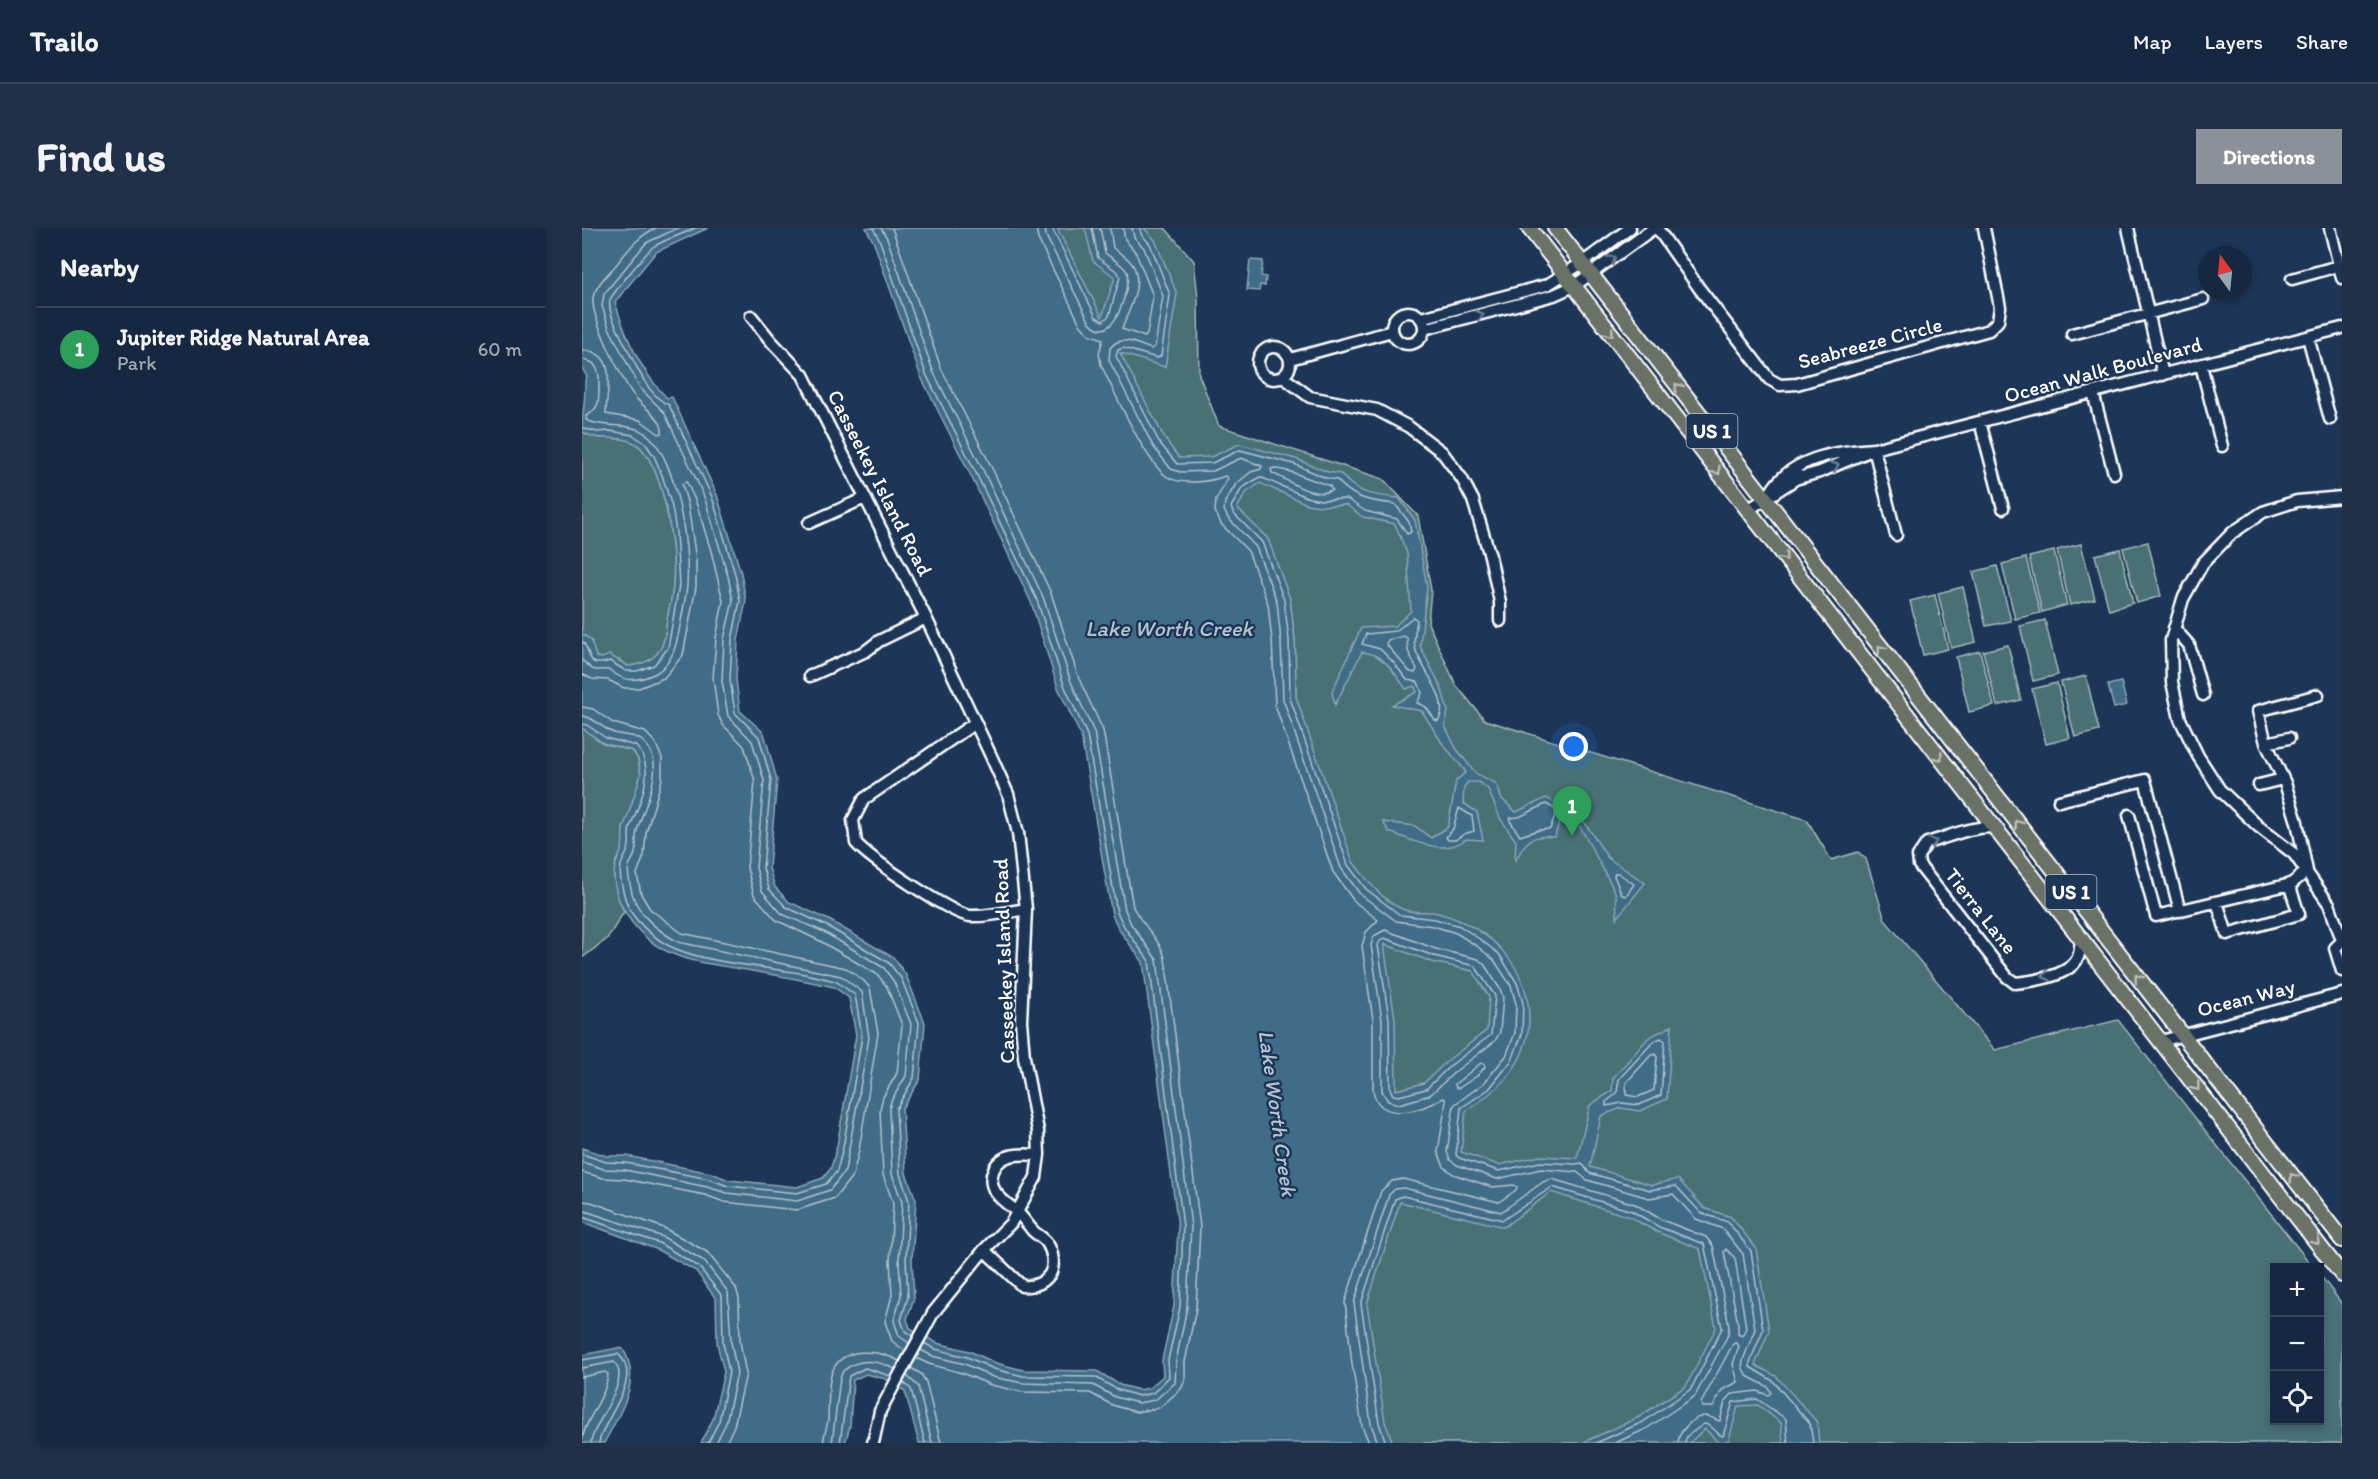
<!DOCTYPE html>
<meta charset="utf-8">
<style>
body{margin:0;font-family:Itim,sans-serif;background:#1f3048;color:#f1f3f6}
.controls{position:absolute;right:18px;bottom:18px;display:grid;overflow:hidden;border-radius:0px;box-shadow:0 3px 9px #0003}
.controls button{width:54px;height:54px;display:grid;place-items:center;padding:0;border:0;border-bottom:2px solid #35445a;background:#162841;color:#f1f3f6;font:30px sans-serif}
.compass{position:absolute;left:1616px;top:18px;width:54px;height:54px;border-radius:50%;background:#162841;box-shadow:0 3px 9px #0003;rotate:345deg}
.you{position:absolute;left:992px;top:519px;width:21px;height:21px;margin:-15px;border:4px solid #fff;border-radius:50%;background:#1a73e8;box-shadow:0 0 0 9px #1a73e833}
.badge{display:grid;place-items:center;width:39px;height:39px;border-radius:50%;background:#8c9099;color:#fff;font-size:20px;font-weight:700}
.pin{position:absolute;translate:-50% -50px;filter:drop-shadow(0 2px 3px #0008)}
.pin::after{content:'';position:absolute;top:32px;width:21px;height:18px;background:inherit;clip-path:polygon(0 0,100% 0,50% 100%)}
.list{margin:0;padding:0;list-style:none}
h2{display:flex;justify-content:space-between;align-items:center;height:78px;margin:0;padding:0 24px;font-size:26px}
h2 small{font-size:20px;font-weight:400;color:#9ea6b1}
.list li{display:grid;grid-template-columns:39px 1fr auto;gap:18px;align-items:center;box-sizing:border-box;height:84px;padding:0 24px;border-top:2px solid #35445a}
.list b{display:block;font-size:22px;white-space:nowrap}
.list p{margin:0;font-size:20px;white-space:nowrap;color:#9ea6b1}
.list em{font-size:20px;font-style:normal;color:#9ea6b1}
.icon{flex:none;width:33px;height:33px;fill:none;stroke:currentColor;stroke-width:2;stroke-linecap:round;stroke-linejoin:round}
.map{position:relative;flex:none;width:1760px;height:1215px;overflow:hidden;border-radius:0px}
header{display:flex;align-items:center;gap:36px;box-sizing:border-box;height:84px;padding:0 30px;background:#162841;border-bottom:2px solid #35445a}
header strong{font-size:28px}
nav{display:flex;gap:33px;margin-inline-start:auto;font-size:21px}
.intro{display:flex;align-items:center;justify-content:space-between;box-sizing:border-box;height:144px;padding:0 36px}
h1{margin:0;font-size:42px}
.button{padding:15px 27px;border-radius:0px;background:#8c9099;color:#fff;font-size:21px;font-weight:700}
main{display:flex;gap:36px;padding:0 36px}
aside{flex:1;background:#162841;border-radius:0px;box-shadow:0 3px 9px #0003}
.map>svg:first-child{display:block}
</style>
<header>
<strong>Trailo</strong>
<nav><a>Map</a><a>Layers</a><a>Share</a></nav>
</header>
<div class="intro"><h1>Find us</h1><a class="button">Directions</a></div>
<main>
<aside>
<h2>Nearby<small></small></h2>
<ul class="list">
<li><span class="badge" style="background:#2e9e5b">1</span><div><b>Jupiter Ridge Natural Area</b><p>Park</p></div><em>60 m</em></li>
</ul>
</aside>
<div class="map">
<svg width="1760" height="1215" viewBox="0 0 1760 1215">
<rect width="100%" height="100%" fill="#1d3557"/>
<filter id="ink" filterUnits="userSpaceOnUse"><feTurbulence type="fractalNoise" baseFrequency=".0167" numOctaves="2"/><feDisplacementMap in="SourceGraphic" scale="12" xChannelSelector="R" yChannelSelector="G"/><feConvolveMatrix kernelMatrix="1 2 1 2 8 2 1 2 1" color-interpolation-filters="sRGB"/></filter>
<g filter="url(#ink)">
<path fill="#487074" stroke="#a4b8ba" stroke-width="1.5" d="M464 0H583L612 33 616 70 617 147 637 198 801 251 836 288 849 362 846 395 874 457 903 492 1225 592 1249 632 1276 624 1284 631 1303 692 1413 822 1536 792 1731 1039 1692 1040V1192H1738V1047L1760 1076V1215H787L714 469 713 412 708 371 578 220Z
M0 203C17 217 43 203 59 220 83 246 94 322 91 356 91 368 87 380 85 392 84 400 83 411 80 418 73 432 61 437 46 438L37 432 14 429C8 420 10 412 0 406Z
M1566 314 1579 368 1555 375 1541 320Z
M1499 316 1513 371 1488 377 1475 322Z
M1538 321 1551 375 1527 382 1513 327Z
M1472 323 1485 377 1460 384 1447 329Z
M1444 330 1458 385 1433 391 1420 336Z
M1415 338 1429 393 1404 398 1391 344Z
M1381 359 1394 414 1369 420 1356 365Z
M1353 367 1366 421 1341 427 1328 373Z
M1463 392 1476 447 1451 453 1438 398Z
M1426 417 1439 472 1415 478 1401 423Z
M1398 423 1412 478 1387 484 1374 429Z
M1504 448 1517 503 1493 509 1479 454Z
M1475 455 1488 510 1464 516 1450 461Z
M0 500 21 515 51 523 56 531 59 546 46 591 41 599 42 614 40 624 34 633 32 648 37 672 42 684 25 711 0 730Z"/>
<path fill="#406c87" stroke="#8ca7b7" stroke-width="1.5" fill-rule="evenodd" d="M0 0H126L74 24 33 74C43 108 60 145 85 170L90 169 135 267 159 345 164 373 156 412 154 451 158 483 182 505 195 552 187 640 193 659 207 674 247 692 312 730 324 747 343 795 338 852 320 880 324 945 334 972 330 1032 332 1070 325 1091 328 1100 355 1115 387 1123 414 1135 441 1142 515 1143 538 1157 557 1162 567 1160 581 1148 580 1132 592 1078 596 999 561 734 538 703 530 687 499 508 476 460 449 374 389 248 339 149 292 15 284 0H475L520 89 533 49 511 33 503 0H562L573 12 595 66 583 139 538 125 583 211 597 230 629 229 657 216 714 231 746 244 759 246C775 267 792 267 817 270L833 292 845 359 838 418 859 459 866 483 863 498 874 520 893 545 915 556 919 570 934 584 964 570 978 576 984 584 1003 595 1026 630 1063 655 1035 690 1034 666 1021 641 996 595 979 587 973 609C948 606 945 612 933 633L934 613 918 590 906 561 896 554H886L882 559 881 575 895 584 901 612 884 611C862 629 830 612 807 604L801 594 833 598 849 610 866 599 874 553 884 544 860 515 840 483 810 477 835 464 832 458 824 461C811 444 803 426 780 424L753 477 750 464 779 400 813 398 829 383 825 325 813 296 781 289 764 277 738 278 725 276 678 255 664 265 655 280 686 311 708 371 713 412 714 469 771 634C784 651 799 671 820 681 830 686 845 682 856 685 908 699 949 739 947 794 945 837 917 861 884 883L879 924 917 937 958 928 995 930 1008 877 1030 863 1031 850 1067 809 1090 798 1085 871 1058 883 1039 880 1019 888 1008 939 1070 957 1096 951 1122 980 1149 989 1174 1020 1187 1103 1173 1137 1194 1148 1235 1194 1237 1215H1201L1199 1195 1176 1177 1156 1178 1147 1212 1137 1215 1123 1201 1107 1215H1000L1057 1189 1104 1158 1134 1100 1118 1021 1075 1004 1048 989 969 964 922 999 818 974 785 1076 803 1194 811 1215H337L323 1163 304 1151 284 1146 271 1152 268 1198 263 1215H119L131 1191 142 1144 135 1115 134 1071 114 1043 74 1021 0 994V920L25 928H45L129 945 147 952 215 959 241 950 249 940 255 918 274 807 267 770 252 759C221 752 189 746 158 741 136 737 112 735 91 726 60 714 32 680 32 646 32 635 38 629 40 620 42 613 39 605 42 598 48 581 54 563 59 546L56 531 51 523 21 515 0 500V406L9 412 14 429 20 430 27 427 46 438C61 437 73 432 80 418 83 411 84 400 85 392 87 380 91 368 91 356 94 322 83 245 59 220 43 203 17 217 0 203 0 185 4 170 3 152L5 149 0 140ZM802 716 850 734 891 743 907 769 905 802 865 833 842 855 814 862 813 791Z
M668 32 681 33 679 48 684 49 683 58 678 57 677 63 665 62Z
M1539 454 1545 477 1532 480 1526 457Z
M36 1120 41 1121C61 1153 37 1187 22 1215H0V1127Z"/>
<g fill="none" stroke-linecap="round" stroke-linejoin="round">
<path stroke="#b3c4cf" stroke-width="1.5" d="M96 0 64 15 22 66 20 78 27 100 58 160 82 184 115 253 123 271 146 348 151 373 142 411 140 453 146 488 170 513 182 552 174 640 180 663 200 686 242 704 302 740 312 754 329 796 324 848 309 873 307 881 310 946 320 974 317 1032 319 1068 312 1093 317 1108 327 1115
M113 0C100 7 83 11 71 19 65 24 29 67 28 72 24 85 45 119 51 132 60 149 69 169 87 177L130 269 153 346 158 373 150 412 148 452 153 485 177 509 189 552 181 640 187 661 204 679 245 698 307 735 319 750 337 795 332 850 314 881 318 946 327 973 324 1032 326 1069 319 1092 323 1103 331 1108
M291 0 298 13 344 146 394 245 455 372 482 457 505 507 535 684 543 700 567 733 601 998 598 1079 586 1132 587 1149 571 1165 557 1168 536 1162 513 1149 441 1148 412 1141 385 1129 353 1121 342 1115
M299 0 305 10 351 143 401 242 461 369 489 454 512 504 543 682 549 696 575 732 609 998 605 1079 594 1133 593 1155 573 1172 556 1175 533 1169 511 1157 441 1155 411 1149 383 1136 350 1128 339 1122
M310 0 359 140 409 238 469 365 497 451 521 502 551 679C560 697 578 711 583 730L618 999 614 1080 603 1134V1152L599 1161 577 1180 554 1184 530 1177 508 1165 440 1164 409 1157 380 1145 347 1136 334 1130
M454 0 456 11 499 98 507 106 521 111 517 125 519 137C532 163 563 233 584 248 598 258 628 254 643 248L646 250 634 272 633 283 639 296 666 323 686 376 690 413 693 477 751 644 772 673 796 692 784 704 780 718 791 792V862C796 892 829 885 850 876 855 874 858 871 862 870L864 873 856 924 862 939 871 946 910 959 932 957 935 959 934 962 917 974 821 951 810 953 799 963 763 1074 770 1136 780 1198 787 1215
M463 0 464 8 507 93C532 124 549 55 545 44 541 36 530 31 523 25L518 0
M470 0 514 89 521 93 527 88 538 49 536 44 516 30 510 0
M528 0 531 20C537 25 546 29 550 36 563 53 546 84 540 101L563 109 565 106 571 68 554 25 543 11 541 0
M550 0 552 9 562 20 581 68 573 118 569 121C555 116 539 106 528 120L527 132 571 218 589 241 598 244 631 243 659 230 680 238 679 241 669 244 654 256 643 274 642 282 646 290 674 319 695 374 699 413 701 471 759 640 778 666 814 693 851 698 874 705 895 718 912 732 929 758 934 776 933 805 924 828 902 855 872 877 865 924 868 932 875 937 915 951 959 941 995 944 1005 952 1067 970 1091 966 1114 991 1141 1001 1161 1026 1173 1101 1161 1132 1160 1139 1165 1148 1186 1159 1189 1165 1186 1167 1175 1163 1150 1166 1143 1174 1138 1193C1133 1192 1129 1188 1124 1188 1111 1188 1096 1204 1096 1215
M558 0 559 6 568 16 588 67 579 128 575 130 541 120 536 122 534 128 577 214 595 236 630 235 658 222 712 236 744 250 755 252C773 272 788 273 813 276L827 294 829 304 825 306 815 291 783 283 765 271 739 272 727 270 678 249 660 260 649 279 651 285 680 314 702 372 707 412 708 470 766 637 784 661 818 687 853 691 878 698 899 712 917 726 935 755 941 775 940 806 930 832 907 861 879 880 874 927 877 930 917 943 958 934 993 936 1000 935 1007 945 1068 962 1094 958 1119 985 1146 994 1169 1023 1181 1102 1168 1134V1139L1191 1153 1228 1196 1231 1215
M0 122C38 124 24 164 24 186L58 192 77 206 80 205C82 191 63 181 54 170 42 157 8 87 11 70 13 58 26 46 34 37 46 22 56 8 74 0
M0 131 11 135C18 143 17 148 17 158 17 172 18 181 4 188V192C25 202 50 192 68 209 95 236 108 320 105 357 104 369 101 381 99 393 95 412 93 434 74 445 62 451 47 455 35 447 34 447 28 442 27 442 22 441 16 443 10 441L0 432
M0 200 15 204 28 203 51 207 63 215 72 228 80 247 90 279 94 304 97 357 86 420 72 437 55 443H44L28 433C2 442 11 423 0 413
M692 240 709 244 748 258 750 262C731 272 707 252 690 245L689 241Z
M831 389 835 392C834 400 831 412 833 420 838 440 870 472 856 493L853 492 844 479 835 475 840 465 836 454 825 452 812 435 798 421 780 416 784 406 814 403Z
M822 408 825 410 826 423 835 441 833 445 828 444 804 416 806 412Z
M0 446 10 451 26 452 42 460H57L82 450 101 427 114 359V332L106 277 100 256 104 253 114 274 129 323 141 373 134 410 131 450 136 487 141 497 162 518 173 553 165 640 172 667 194 692 238 713 296 747 305 759 320 797 315 845 301 869 298 881 301 947 311 975 308 1032 310 1067 303 1094 310 1113 323 1123
M0 479 11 481 31 495 63 504 73 514 80 530V551L64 605 62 628 55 646 59 666 68 681 100 705 264 740 282 753 288 760 296 805 277 922 271 947 253 970 215 982 142 974 123 967 42 951 21 950 0 944
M0 488C13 489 20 501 32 505 41 508 51 506 59 512 88 534 62 577 55 603 53 610 55 618 53 625 52 630 49 633 47 638 45 644 47 650 48 656 52 684 73 701 96 714L259 748 280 764 287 810 263 943 248 962 215 973 145 965 125 959 43 942 22 941 0 934
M0 496 5 497 24 510 54 518C75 540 58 575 48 599 46 605 48 611 47 617 46 624 43 628 40 634 36 644 40 660 43 670 48 691 74 713 94 721 141 740 205 738 255 754L273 767 280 808 261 920 255 943 244 956 215 965 146 958 127 951 44 935 24 934 0 926
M964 576 975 582 968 601 957 602 938 608 928 593V590L937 589Z
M877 580 890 588 892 603 882 606 873 612H866L864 609 871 601Z
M1033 645H1036L1052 656 1044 668 1040 667 1032 648Z
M803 702 854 721 896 731 902 736 918 761 921 769 918 804 913 813 874 843 848 867 817 876 806 873 800 863V792L789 717 792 708Z
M802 710 852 728 893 738 913 768 909 807 869 837 844 861 817 868 811 867 808 861 807 791 796 717 798 713Z
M1079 810 1083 813 1079 867 1057 877 1040 875 1024 878V874L1035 865 1037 851 1071 814Z
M1069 827 1073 826 1075 829 1072 862 1056 869 1044 867V855Z
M899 835 902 836 903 839 895 848 877 860H874L873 856Z
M0 973 9 974 82 1000 125 1024 154 1060 157 1070 158 1113 164 1146 152 1198 144 1215
M0 982 81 1009 122 1033 146 1064 149 1114 155 1145 144 1195 134 1215
M0 989 77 1015 117 1039 140 1068 141 1115 147 1144 137 1193 126 1215
M1144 1021 1153 1030 1164 1100 1160 1108 1156 1106V1096L1142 1024Z
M1154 1115 1157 1118 1151 1136 1156 1154 1140 1162 1131 1179H1120L1119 1175 1151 1116Z
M0 1132 36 1126C63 1149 20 1192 17 1215
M0 1140 32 1134C51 1153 10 1195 9 1215
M329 1140 339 1146 344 1154 359 1215
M325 1148 336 1158 350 1215
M0 1149 23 1144 26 1146C24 1172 1 1192 0 1215
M321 1154 329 1161 343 1215
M241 1215C242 1207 245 1199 246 1192 247 1177 245 1158 250 1144 260 1117 298 1122 317 1133
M250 1215 258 1150 261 1143C277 1129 295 1132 313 1141
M258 1215 267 1148 283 1140 309 1148
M796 1215 789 1196 772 1075 807 967 813 961 822 960 919 984 961 954 970 951 1053 976 1080 992 1124 1009 1131 1018 1147 1098 1146 1107 1113 1168 1064 1201 1033 1215
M804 1215 797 1195 779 1076 813 971 821 968 921 992 970 959 1050 983 1077 999 1122 1016 1140 1100 1109 1161 1061 1194 1014 1215
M1103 1215 1105 1208 1122 1196 1127 1197 1138 1207 1141 1208 1151 1174 1175 1171 1204 1191 1206 1215"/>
<g stroke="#fff" stroke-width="15">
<path id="minor" d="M1075 0 1117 60 1187 151 1198 157 1215 156 1407 102 1416 93 1418 79 1402 0
M1546 0 1581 147
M1748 0 1760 50
M1710 51 1760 37
M810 100a16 16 0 1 1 32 0a16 16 0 1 1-32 0Z
M169 88 189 113 221 147 344 390 409 528 426 566 436 605 444 681 439 793 442 829 456 903 457 927 454 949 429 995 402 1022 351 1085 298 1183 291 1215
M839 90 965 57 1000 35 1048 0
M842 101 972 67 992 58 1072 0
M1490 106 1621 71
M1726 109 1748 191
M676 135a16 16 0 1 1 32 0a16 16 0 1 1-32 0Z
M708 131 810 103
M1619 137 1640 218
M701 149 728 169 795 182 827 199 860 224 880 251 891 272 908 328 918 374V393
M1511 165 1532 245
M1398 194 1421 280
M1213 251 1238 244 1292 221 1314 307
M1760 269 1715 273 1681 284 1650 305 1621 335 1601 371 1589 412 1590 454 1598 491 1616 528 1638 562 1676 598 1712 626 1747 676 1760 712
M1183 272C1188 266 1192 258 1197 253 1220 228 1259 223 1292 221L1760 100
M1166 282 1218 248
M227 295 283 270
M1592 400 1607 417 1621 467
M228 448 284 423 297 413 344 390
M393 495 282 571 271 592 274 615C288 631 369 686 388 688 406 689 426 684 444 681
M1684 515 1707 510
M1677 557 1701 551
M1477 573 1563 552 1598 683
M1547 587 1574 688 1709 656 1725 643 1715 594 1703 555 1684 515 1676 483 1736 467
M1412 599C1389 598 1367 609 1345 615L1336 628 1337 637 1425 749 1433 755C1451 753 1483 749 1494 733 1499 726 1498 718 1499 710
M1635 674 1645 706 1717 686 1707 656
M1760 713 1753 720 1760 743
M1579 813 1760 766
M402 1022 440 1058C452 1059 461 1056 468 1046 473 1037 471 1024 465 1015 462 1010 455 1007 451 1003 445 996 440 988 433 982 420 972 403 961 412 941 420 924 441 926 457 927"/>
</g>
<g stroke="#fff" stroke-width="18">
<path id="major" d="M947 0 1760 1047
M973 0 1760 1012"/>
</g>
<use href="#minor" stroke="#1d3557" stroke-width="10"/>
<use href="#major" stroke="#6a7166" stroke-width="14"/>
</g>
<defs><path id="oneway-chevron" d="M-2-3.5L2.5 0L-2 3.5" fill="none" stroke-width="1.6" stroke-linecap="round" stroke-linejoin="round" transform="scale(1.5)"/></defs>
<g stroke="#6c7c92">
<use href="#oneway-chevron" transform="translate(1030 31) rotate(-37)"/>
<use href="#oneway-chevron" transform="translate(898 87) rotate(-15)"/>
<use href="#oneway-chevron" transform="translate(1253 238) rotate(-23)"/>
<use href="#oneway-chevron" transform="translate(1351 614) rotate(-21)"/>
<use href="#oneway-chevron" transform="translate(1464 748) rotate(165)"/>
</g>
<g stroke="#bcbfba">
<use href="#oneway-chevron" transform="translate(1028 105) rotate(52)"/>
<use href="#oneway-chevron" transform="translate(1096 159) rotate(-128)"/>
<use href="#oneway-chevron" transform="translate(1135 243) rotate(52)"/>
<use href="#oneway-chevron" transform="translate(1202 329) rotate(52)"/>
<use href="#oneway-chevron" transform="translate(1299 421) rotate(-128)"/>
<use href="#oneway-chevron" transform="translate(1357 529) rotate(52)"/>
<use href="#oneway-chevron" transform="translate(1436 596) rotate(-128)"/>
<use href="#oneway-chevron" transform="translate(1556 750) rotate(-128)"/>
<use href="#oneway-chevron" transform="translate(1614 859) rotate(52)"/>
<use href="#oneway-chevron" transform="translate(1711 949) rotate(-128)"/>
<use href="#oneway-chevron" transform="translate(1734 1013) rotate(52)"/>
</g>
</g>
<g text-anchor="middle" stroke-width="5" stroke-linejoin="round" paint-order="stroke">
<g fill="#1d3557" stroke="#bbc2cd" stroke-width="1.5">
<rect x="1104.5" y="186" width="51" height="34" rx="4.5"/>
<rect x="1463.5" y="647" width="51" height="34" rx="4.5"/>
</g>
<g font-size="20" font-weight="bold" fill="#fff">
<text x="1130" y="210">US 1</text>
<text x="1489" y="671">US 1</text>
</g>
<g font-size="21" fill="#fff" stroke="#1d3557">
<text transform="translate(1288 115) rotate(-15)" y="7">Seabreeze Circle</text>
<text transform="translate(1521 142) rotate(-15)" y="7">Ocean Walk Boulevard</text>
<text transform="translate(298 255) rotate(63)" y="7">Casseekey Island Road</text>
<text transform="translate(1399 683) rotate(52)" y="7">Tierra Lane</text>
<text transform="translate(422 733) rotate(-92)" y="7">Casseekey Island Road</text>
<text transform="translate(1664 770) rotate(-14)" y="7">Ocean Way</text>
</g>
<g font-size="22" font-style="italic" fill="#b3c4cf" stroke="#1d3557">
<text x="587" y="408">Lake Worth Creek</text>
<text transform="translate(696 885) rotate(82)" y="8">Lake Worth Creek</text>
</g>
</g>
</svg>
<div class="controls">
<button>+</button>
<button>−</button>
<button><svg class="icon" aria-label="locate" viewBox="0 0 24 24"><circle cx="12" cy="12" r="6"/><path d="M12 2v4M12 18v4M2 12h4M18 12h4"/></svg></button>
</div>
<svg class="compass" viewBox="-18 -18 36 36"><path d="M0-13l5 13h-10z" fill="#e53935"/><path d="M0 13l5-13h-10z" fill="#9ea6b1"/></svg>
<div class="you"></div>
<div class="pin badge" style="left:990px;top:608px;background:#2e9e5b">1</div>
</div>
</main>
